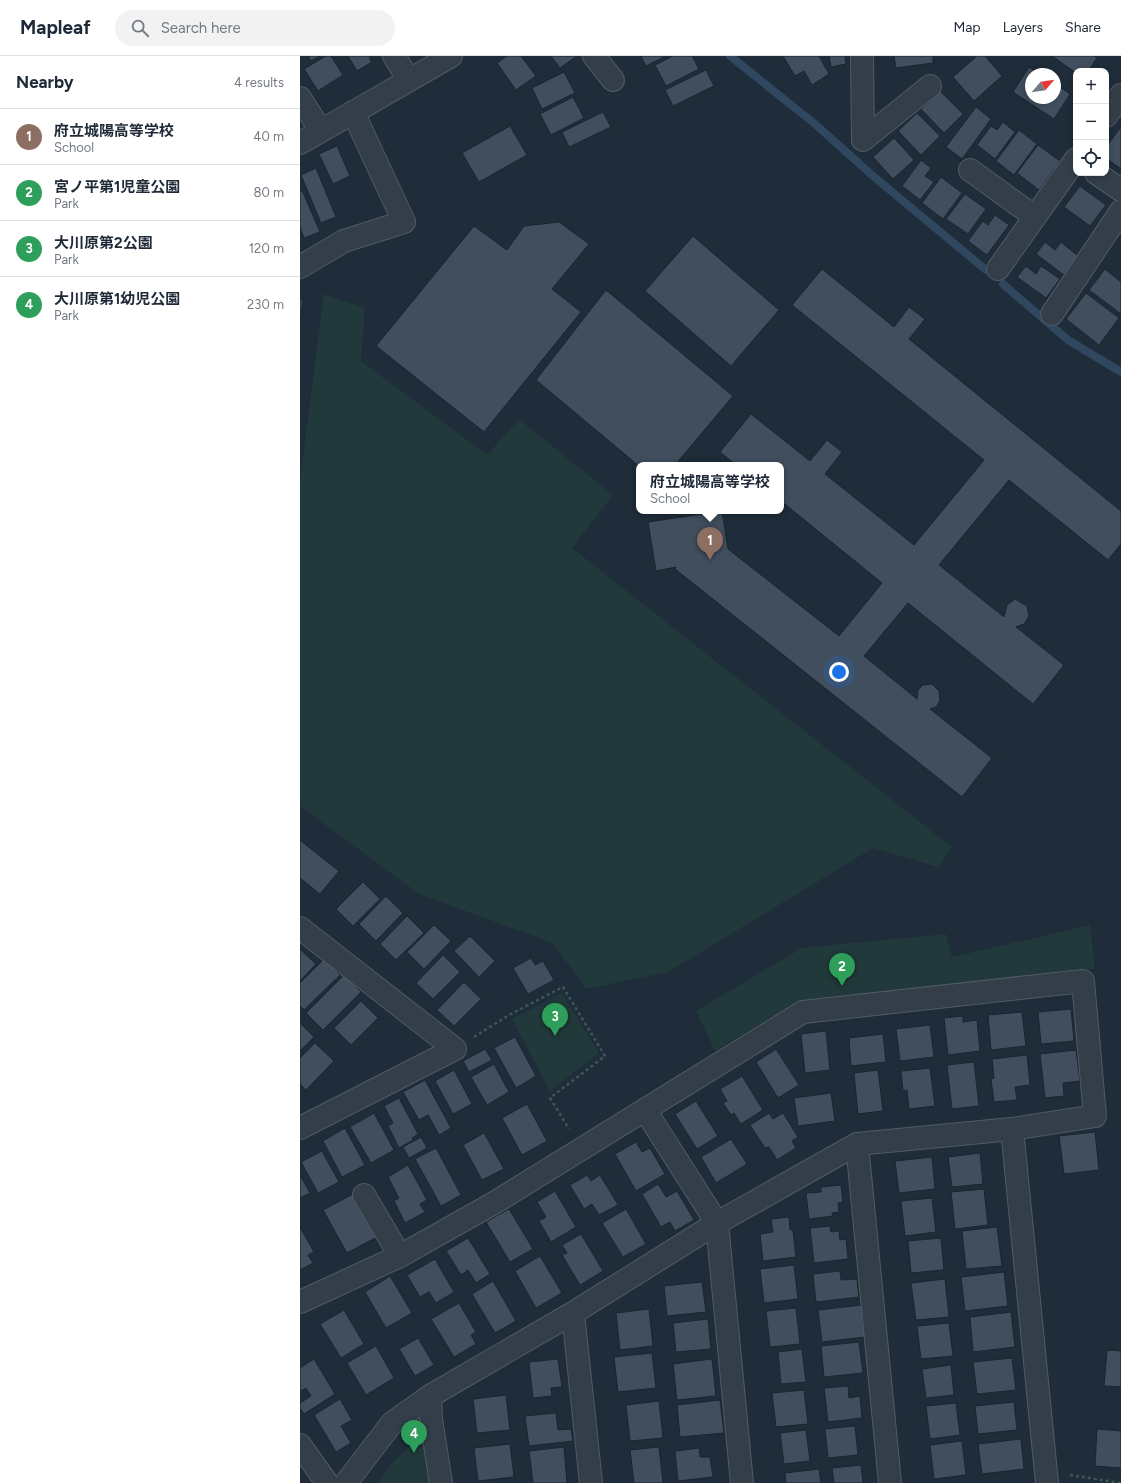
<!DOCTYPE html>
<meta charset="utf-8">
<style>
body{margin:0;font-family:Figtree,"Noto Sans JP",sans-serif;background:#f2f2f3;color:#1f2937}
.controls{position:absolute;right:12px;top:12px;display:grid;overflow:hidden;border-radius:8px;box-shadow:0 2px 6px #0003}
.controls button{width:36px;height:36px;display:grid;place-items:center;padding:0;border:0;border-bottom:1px solid #e0e1e3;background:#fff;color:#1f2937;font:20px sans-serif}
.compass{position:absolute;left:725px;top:12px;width:36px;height:36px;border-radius:50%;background:#fff;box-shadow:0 2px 6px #0003;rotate:61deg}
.you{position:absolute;left:539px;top:616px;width:14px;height:14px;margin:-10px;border:3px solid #fff;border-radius:50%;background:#1a73e8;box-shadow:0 0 0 6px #1a73e833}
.badge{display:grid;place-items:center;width:26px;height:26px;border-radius:50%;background:#111827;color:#fff;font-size:13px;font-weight:700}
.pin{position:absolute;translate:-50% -33px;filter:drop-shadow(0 1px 2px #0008)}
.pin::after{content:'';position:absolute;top:21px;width:14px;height:12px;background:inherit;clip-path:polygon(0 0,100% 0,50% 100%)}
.popup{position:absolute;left:336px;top:406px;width:148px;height:52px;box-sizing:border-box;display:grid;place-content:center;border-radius:8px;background:#fff;filter:drop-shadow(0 1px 3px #0005);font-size:13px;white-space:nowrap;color:#747a83}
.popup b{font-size:15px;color:#1f2937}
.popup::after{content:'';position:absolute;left:50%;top:100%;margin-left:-8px;border:8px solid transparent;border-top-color:#fff}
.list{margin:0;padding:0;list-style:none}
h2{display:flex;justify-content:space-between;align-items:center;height:52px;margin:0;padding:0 16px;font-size:17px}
h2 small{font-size:13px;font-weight:400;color:#747a83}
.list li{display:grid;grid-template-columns:26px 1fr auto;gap:12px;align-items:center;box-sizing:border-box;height:56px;padding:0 16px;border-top:1px solid #e0e1e3}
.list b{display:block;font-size:15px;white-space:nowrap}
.list p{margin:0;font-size:13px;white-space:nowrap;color:#747a83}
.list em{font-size:13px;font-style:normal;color:#747a83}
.icon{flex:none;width:22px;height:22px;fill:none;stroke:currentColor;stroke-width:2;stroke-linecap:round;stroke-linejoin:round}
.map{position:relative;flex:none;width:821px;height:1427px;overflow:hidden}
header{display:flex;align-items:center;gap:24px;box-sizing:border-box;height:56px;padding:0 20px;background:#fff;border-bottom:1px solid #e0e1e3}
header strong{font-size:19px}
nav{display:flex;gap:22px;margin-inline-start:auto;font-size:14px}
.search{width:280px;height:36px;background:#f2f2f3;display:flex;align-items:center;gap:10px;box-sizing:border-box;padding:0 14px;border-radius:22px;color:#747a83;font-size:15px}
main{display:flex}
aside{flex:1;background:#fff}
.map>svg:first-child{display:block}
</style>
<header>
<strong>Mapleaf</strong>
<div class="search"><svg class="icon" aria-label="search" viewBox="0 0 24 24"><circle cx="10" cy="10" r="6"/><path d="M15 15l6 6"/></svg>Search here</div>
<nav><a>Map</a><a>Layers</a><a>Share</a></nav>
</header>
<main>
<aside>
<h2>Nearby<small>4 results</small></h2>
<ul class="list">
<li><span class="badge" style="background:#8d6e63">1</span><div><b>府立城陽高等学校</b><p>School</p></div><em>40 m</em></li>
<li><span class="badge" style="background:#2e9e5b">2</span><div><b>宮ノ平第1児童公園</b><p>Park</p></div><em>80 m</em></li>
<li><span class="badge" style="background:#2e9e5b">3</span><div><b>大川原第2公園</b><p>Park</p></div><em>120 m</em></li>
<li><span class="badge" style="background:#2e9e5b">4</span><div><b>大川原第1幼児公園</b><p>Park</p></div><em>230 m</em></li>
</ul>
</aside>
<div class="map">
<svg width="821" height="1427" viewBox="0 0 821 1427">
<rect width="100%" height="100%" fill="#1f2c39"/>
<path fill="#21393a" d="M24 238 65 252 61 305 187 399 219 363 313 439 272 492 652 791 638 811 573 792 368 916 286 933 253 887 119 838 0 750V423Z
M790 869 795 913 494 947 415 995 396 955 502 892 646 878 652 901Z
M262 937 299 997 250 1035 212 963Z
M113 1387H124L131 1427H78L92 1407Z"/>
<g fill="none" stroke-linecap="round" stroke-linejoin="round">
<path stroke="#304760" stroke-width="8" d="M430 0 515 68 573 120 686 214
M703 228 768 284 821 316"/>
</g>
<path fill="#404e5e" stroke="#1a2530" d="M8 0H20L11 5Z
M26 0H31L43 19 18 35 4 13Z
M48 0H72L69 2 72 6 57 15Z
M207 0H221L236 20 216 34 197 7Z
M251 0H277L260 12Z
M341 0H366L346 10Z
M373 0H392L399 13 366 30 355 9Z
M483 0H519L529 18 512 29 504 15 495 20Z
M529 0H545L546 8 531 11Z
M594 0H633V7L596 12Z
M677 0H685L702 20 674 45 653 21Z
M752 0H794L797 2 788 15H776V17Z
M729 11 739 18H731V42H755V28L770 38 754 63 713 36Z
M406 14 414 30 373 50 365 34Z
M264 16 275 37 242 53 232 32Z
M640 35 663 58 644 77 621 53Z
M273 41 284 62 251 79 240 58Z
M676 51 691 63 662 103 646 91Z
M303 56 311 71 269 91 262 76Z
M617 57 640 80 621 99 598 75Z
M703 66 715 76 695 103 677 89 691 70 697 74Z
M210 70 227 99 179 126 162 97Z
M821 71V113L806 102V91Z
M719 74 737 88 714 119 696 105Z
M594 82 614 104 593 123 573 101Z
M738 89 760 105 739 134 717 117Z
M37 90 50 120 33 128 19 98Z
M621 104 631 112 625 120 634 126 620 144 602 130Z
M16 112 36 161 21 167 1 119Z
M641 121 662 137 643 163 622 147Z
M780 130 806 149 790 170 764 151Z
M2 134 20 176 4 182 0 171V135Z
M665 138 686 153 668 178 646 163Z
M695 159 709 169 687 199 668 185 683 165 688 169Z
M259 166 289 188 252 233 281 256 184 376 76 290 174 170 207 194 224 170Z
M393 180 479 254 431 310 345 235Z
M745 186 755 194 761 186 778 200 764 219 736 198Z
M726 210 736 218 741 210 760 223 746 242 717 221Z
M522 213 594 271 609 251 625 263 609 283 821 455V488L808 504 709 424 639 509 704 561 707 549 715 543 727 550 729 560 724 568 716 571 764 609 733 648 608 547 564 600 617 643 618 634 623 629 632 628 639 635 640 645 636 651 630 653 692 702 662 741 375 513 376 511 356 515 348 466 422 455 428 493 539 580 582 527 481 445V409H436L420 396 451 358 510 405 527 384 542 396 525 418 614 489 684 404 492 249Z
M805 213 821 226V258L789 234Z
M306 234 433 340 375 409 339 410 236 324Z
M786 237 819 262 799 289 766 263Z
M0 243H3L0 267Z
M1 785 39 815 20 838 0 822V786Z
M63 826 80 843 53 870 36 853Z
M86 840 103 857 76 885 59 868Z
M107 860 124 877 96 904 80 888Z
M134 869 151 885 124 913 107 896Z
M170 880 195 905 179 921 154 895Z
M0 893 16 908 0 925Z
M143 899 160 916 133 943 116 927Z
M231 902 235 909 243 905 254 924 228 938 213 912Z
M24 903 40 919 4 954 0 950V927Z
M44 919 61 936 23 974 6 957Z
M164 926 181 943 154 970 137 954Z
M61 945 78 962 51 989 34 972Z
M771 953 774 985 741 988 738 956Z
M722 956 726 990 691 994 688 959Z
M663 960V966L677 964 680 995 648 999 644 962Z
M0 967 14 981 0 995Z
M630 969 634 1001 600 1005 596 973Z
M526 975 530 1014 505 1017 501 978Z
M583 978 586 1006 551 1010 549 982Z
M215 981 236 1020 216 1032 194 992Z
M15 987 34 1005 6 1034 0 1028V1002Z
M185 993 192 1004 169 1016 163 1005Z
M476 993 499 1029 478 1042 456 1006Z
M776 994 780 1025 763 1027 764 1040 745 1042 740 998Z
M727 999 730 1029 715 1031 717 1044 694 1046 691 1023 694 1022 692 1003Z
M674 1006 679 1050 652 1053 647 1009Z
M194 1008 209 1036 187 1049 171 1021Z
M630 1012 635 1050 609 1053 607 1034 603 1035 601 1015Z
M154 1014 172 1048 153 1058 135 1025Z
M578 1014 583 1055 558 1058 554 1017Z
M442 1020 463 1054 441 1068 434 1057 431 1059 423 1047 427 1045 420 1033Z
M125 1024 151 1072 139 1079 128 1059 119 1064 103 1036Z
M531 1037 535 1065 498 1070 494 1042Z
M99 1042 118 1078 112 1082 113 1084 99 1092 88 1070 93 1067 84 1050Z
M396 1045 418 1080 397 1093 375 1058Z
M227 1048 247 1085 222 1099 202 1062Z
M74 1057 94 1094 71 1107 50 1071Z
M469 1057 473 1063 483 1057 498 1081 492 1085 496 1092 477 1104 469 1091 465 1092 450 1069Z
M45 1072 65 1109 42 1121 23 1085Z
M795 1076 799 1114 764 1118 759 1080Z
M184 1077 204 1113 182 1124 163 1089Z
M121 1081 127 1092 109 1102 103 1091Z
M431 1083 447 1108 416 1127 401 1101Z
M336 1086 342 1096 350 1092 365 1118 336 1135 315 1098Z
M136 1092 161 1139 141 1150 115 1103Z
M22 1095 39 1126 18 1137 1 1106Z
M680 1097 683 1128 652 1131 648 1101Z
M632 1101 635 1133 599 1137 595 1105Z
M108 1109 127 1144 120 1148 125 1156 105 1167 94 1145 99 1142 88 1121Z
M0 1119 10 1137 0 1142Z
M287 1119 291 1125 300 1119 318 1149 299 1159 292 1148 284 1153 270 1129Z
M358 1128 366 1141 377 1135 394 1164 375 1175 370 1166 361 1171 342 1138Z
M541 1129 543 1146 538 1147 539 1156 532 1157 533 1160 509 1163 506 1137 521 1136V1131Z
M684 1133 688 1169 655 1173 651 1136Z
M255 1135 276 1171 251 1186 239 1165 246 1161 237 1146Z
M53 1138 77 1181 47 1197 23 1154Z
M632 1142 636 1176 605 1180 601 1145Z
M209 1153 233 1193 210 1206 186 1166Z
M326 1153 346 1188 323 1201 302 1167Z
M489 1161 490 1174H493L496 1201 463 1205 460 1178 473 1176 471 1163Z
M530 1170 531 1176 539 1175 540 1184 546 1183 548 1203 514 1207 510 1172Z
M0 1171 14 1196 8 1199 13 1207 0 1214Z
M697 1171 702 1210 666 1213 662 1175Z
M281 1178 303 1215 280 1229 262 1199 267 1197 262 1189Z
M168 1182 190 1218 176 1227 168 1214 161 1219 146 1195Z
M641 1182 644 1214 611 1217 608 1185Z
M240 1200 262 1237 236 1252 215 1215Z
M135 1203 154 1236 136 1247 129 1236 120 1241 107 1219Z
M494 1209 498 1243 464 1247 460 1213Z
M540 1215 541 1224 557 1223 559 1241 516 1246 513 1218Z
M704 1216 708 1250 665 1255 661 1221Z
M90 1220 112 1257 86 1272 65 1236Z
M645 1223 649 1261 616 1264 611 1227Z
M193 1225 216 1265 195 1277 172 1238Z
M402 1226 406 1256 367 1260 364 1230Z
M159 1247 176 1276 171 1279 176 1288 154 1301 131 1263Z
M562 1249 565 1281 522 1286 518 1254Z
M496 1252 500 1288 470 1291 466 1255Z
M349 1253 353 1290 320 1294 316 1257Z
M44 1254 64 1288 41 1302 20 1268Z
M711 1256 715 1291 673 1296 670 1261Z
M408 1263 411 1293 376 1296 373 1267Z
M649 1267 653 1300 621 1303 617 1270Z
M118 1282 134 1309 115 1320 99 1293Z
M559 1286 563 1317 524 1321 521 1290Z
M76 1290 94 1322 66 1339 47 1307Z
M502 1293 506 1326 481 1328 478 1296Z
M807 1294 821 1295V1331L804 1330Z
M352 1297 356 1332 318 1336 314 1301Z
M712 1302 716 1334 677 1338 673 1306Z
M14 1303 35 1338 4 1358 0 1352V1347L11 1340 6 1332 0 1335V1312Z
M258 1303 262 1331 251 1332 252 1340 233 1342 229 1306Z
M412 1303 416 1340 377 1344 373 1308Z
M651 1309 654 1339 626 1342 622 1313Z
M548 1330 549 1342 560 1340 562 1362 528 1366 524 1332Z
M504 1334 508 1368 476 1371 472 1337Z
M206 1339 210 1374 177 1377 173 1343Z
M40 1343 52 1364 41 1370 51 1387 36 1396 14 1359Z
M420 1344 424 1377 380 1381 377 1349Z
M359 1345 363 1382 330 1385 326 1349Z
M714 1346 717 1374 678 1378 675 1350Z
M656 1347 660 1379 630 1383 626 1350Z
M256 1357 258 1374 271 1373 273 1385 229 1390 225 1360Z
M555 1370 558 1399 528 1402 525 1373Z
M797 1373 821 1375V1412L795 1410Z
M506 1374 510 1405 484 1408 480 1377Z
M721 1383 724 1413 682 1418 678 1388Z
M662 1385 666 1419 634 1423 630 1389Z
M210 1388 214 1421 178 1425 174 1392Z
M264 1391 267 1427H233L229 1395Z
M359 1391 363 1427H334L330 1394Z
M399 1392 400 1401H410L413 1421 378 1425 375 1395Z
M561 1409 563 1427H534L532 1412Z
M519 1413 521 1427H486L485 1417Z"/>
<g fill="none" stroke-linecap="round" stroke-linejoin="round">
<g stroke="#505b67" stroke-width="24">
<path id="minor" d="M94 0 109 24
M294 0 313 24
M562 0 563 84 630 30
M0 42 21 75
M806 60 821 39
M0 87 151 0
M670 114 735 161
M796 117 821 134
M0 211 44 185 104 166 53 56
M698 213 776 103
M752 258 821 155
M0 872 155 993 0 1072
M345 1054 417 1167 442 1427
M712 1073 747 1427
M557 1088 590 1427
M64 1139 100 1200
M0 1246 100 1200 194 1147 503 956 783 925 795 1060 712 1073 557 1088 417 1167 273 1257 130 1340 92 1367 46 1427
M273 1257 291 1427
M130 1340 131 1363 141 1427
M0 1389 27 1427"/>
</g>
<path stroke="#3f5658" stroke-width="2.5" stroke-dasharray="3 3" stroke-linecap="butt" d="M174 981 209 959 263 931 305 1000 250 1042 269 1073
M770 1419 821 1427"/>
<use href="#minor" stroke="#333e49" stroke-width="22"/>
</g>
</svg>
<div class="controls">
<button>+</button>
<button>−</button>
<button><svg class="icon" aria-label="locate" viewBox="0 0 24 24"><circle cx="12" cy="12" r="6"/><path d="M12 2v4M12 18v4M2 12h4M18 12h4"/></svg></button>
</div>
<svg class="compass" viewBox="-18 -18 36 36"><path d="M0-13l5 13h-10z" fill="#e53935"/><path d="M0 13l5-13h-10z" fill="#747a83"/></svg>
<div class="you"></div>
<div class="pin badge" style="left:410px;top:504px;background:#8d6e63">1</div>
<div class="popup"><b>府立城陽高等学校</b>School</div>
<div class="pin badge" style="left:542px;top:930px;background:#2e9e5b">2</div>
<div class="pin badge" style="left:255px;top:980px;background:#2e9e5b">3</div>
<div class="pin badge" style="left:114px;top:1397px;background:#2e9e5b">4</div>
</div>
</main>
